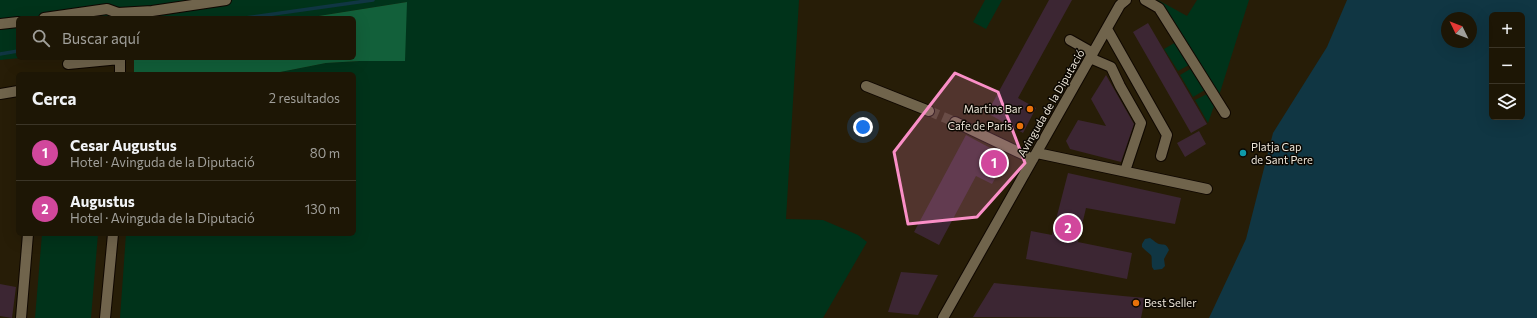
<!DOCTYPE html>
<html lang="es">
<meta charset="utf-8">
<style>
body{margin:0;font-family:Commissioner,sans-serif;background:#2a2313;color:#f1f3f6}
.controls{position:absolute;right:12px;top:12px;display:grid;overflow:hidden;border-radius:6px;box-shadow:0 4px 16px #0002}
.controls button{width:36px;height:36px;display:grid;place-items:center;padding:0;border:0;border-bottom:1px solid #3b3527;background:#1d1605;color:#f1f3f6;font:20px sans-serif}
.compass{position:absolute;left:1441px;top:12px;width:36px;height:36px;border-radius:50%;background:#1d1605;box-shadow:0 4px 16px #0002;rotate:313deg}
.you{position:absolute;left:863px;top:127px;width:14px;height:14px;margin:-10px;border:3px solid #fff;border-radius:50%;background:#1a73e8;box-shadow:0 0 0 6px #1a73e833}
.badge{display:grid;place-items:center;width:26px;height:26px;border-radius:50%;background:#8c9099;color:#fff;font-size:13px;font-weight:700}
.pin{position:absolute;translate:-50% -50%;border:2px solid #fff;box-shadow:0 1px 4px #0006}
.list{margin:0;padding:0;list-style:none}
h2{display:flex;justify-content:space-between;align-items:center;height:52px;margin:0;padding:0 16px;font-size:17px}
h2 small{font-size:13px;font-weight:400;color:#a09f9a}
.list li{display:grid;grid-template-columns:26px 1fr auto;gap:12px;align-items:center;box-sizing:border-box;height:56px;padding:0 16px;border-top:1px solid #3b3527}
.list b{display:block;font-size:15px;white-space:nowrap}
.list p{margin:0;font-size:13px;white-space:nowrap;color:#a09f9a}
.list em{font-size:13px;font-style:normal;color:#a09f9a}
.icon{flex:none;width:22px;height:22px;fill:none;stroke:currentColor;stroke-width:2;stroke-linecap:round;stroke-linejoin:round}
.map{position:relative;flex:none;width:1537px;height:318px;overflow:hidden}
.search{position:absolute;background:#1d1605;box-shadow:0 4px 16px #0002;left:16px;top:16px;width:340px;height:44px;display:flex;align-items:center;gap:10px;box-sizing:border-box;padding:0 14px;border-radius:6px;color:#a09f9a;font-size:15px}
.panel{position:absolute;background:#1d1605;box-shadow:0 4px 16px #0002;left:16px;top:72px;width:340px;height:164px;border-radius:6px}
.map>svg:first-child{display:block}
</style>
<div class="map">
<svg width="1537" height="318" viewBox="0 0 1537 318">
<rect width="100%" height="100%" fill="#271d07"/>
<path fill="#00331a" d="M0 0H799L786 219 823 220 858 235 867 242 823 318H120L126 234H354V74H270L326 63 360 61 407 2 306 18H18V58H20L0 60Z
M985 0H1002L986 29 973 22Z
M1158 0 1187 16 1197 0H1249L1217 102Z
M1176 42 1189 65 1178 71 1164 49Z
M1192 68 1205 90 1193 97 1180 75Z
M1207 94 1214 106 1208 123 1195 100Z
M42 234H98L91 318H35Z"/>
<path fill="#12603a" d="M407 2 405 61H360L326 63 270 74H134V58H354V18H306Z"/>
<path fill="#103643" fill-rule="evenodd" d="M1347 0H1537V318H1209L1246 239 1273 133 1327 47ZM1492 15H1522V117H1492ZM1447 18H1471V42H1447Z
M1150 238C1152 239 1156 243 1159 244 1164 245 1166 243 1169 250L1164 259 1165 266 1162 269 1154 270 1152 267C1151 251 1154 259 1142 247V244L1145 239Z"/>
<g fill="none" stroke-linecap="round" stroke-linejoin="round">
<path stroke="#103643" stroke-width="3.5" d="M245 18 373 0
M0 54 18 51"/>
</g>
<path fill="#3c2633" d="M1049 0H1072L1018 98 1036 108 1023 133 987 113Z
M1148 23 1207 124 1191 133 1133 32Z
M1106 75 1134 124 1121 162 1070 149 1066 141 1078 120 1106 126 1091 99Z
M1199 131 1206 144 1185 157 1177 143Z
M966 135 1007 157 992 184 976 176 939 245 914 232Z
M1068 173 1181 198 1175 224 1086 208 1078 242 1132 253 1127 279 1026 259 1031 231 1052 235Z
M901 272 938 275 918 315 888 312Z
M994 283 1123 296 1145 298 1141 318 973 317Z
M0 284 16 287 12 318 0 316Z"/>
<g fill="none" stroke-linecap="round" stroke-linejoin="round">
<path stroke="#453b26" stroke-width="10" stroke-dasharray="10 5" stroke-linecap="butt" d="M929 111 955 122"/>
<g stroke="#0f0700" stroke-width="12">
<path id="minor" d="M1145 0 1159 8 1225 113
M44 18 107 9 118 13 152 11 226 0
M0 24 18 22
M1107 29 1167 135 1161 156
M1070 40 1093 53
M1090 58 1111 67 1120 86 1141 123 1125 171
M68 64 120 59V74
M866 86 929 111
M0 94 18 91
M955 122 1033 159
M1037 153 1207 189
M21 318 28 234
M105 318 113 234
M943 318 1120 5 1126 0"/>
</g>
<use href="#minor" stroke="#70644c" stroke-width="10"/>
</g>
<path fill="#fa8fc7" fill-opacity="0.2" stroke="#fa8fc7" stroke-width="3" stroke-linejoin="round" d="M955 73 998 92 1025 163 977 217 908 224 894 152Z"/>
<g fill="#e8710a" stroke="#0c0802" stroke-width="1.5">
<circle cx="1030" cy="109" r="4"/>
<circle cx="1020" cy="126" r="4"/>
<circle cx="1136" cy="303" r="4"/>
</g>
<circle fill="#0f9aa8" stroke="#0c0802" stroke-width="1.5" cx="1243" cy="153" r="4"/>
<g text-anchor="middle" stroke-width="3" stroke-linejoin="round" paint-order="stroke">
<g font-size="11" fill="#ece5d8" stroke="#0c0802">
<text transform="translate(1051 103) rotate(-60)" y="4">Avinguda de la Diputació</text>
</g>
<g font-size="11" fill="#ece5d8" stroke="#0c0802" text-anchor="end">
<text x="1022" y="113">Martins Bar</text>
<text x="1012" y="130">Cafe de Paris</text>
<text x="1251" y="151" text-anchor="start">Platja Cap<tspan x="1251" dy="13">de Sant Pere</tspan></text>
<text x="1144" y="307" text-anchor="start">Best Seller</text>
</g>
</g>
</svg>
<div class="controls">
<button>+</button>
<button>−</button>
<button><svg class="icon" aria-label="layers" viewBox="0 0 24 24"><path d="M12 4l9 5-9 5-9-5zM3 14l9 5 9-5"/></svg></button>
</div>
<svg class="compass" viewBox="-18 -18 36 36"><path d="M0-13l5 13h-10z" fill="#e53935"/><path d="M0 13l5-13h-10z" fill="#a09f9a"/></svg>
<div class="you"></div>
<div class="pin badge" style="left:994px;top:163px;background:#d1479c">1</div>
<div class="pin badge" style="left:1068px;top:228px;background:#d1479c">2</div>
<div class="search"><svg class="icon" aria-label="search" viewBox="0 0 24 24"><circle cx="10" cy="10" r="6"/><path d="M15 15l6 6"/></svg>Buscar aquí</div>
<section class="panel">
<h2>Cerca<small>2 resultados</small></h2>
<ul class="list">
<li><span class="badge" style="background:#d1479c">1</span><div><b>Cesar Augustus</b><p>Hotel · Avinguda de la Diputació</p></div><em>80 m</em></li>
<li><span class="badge" style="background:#d1479c">2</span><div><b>Augustus</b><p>Hotel · Avinguda de la Diputació</p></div><em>130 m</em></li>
</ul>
</section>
</div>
